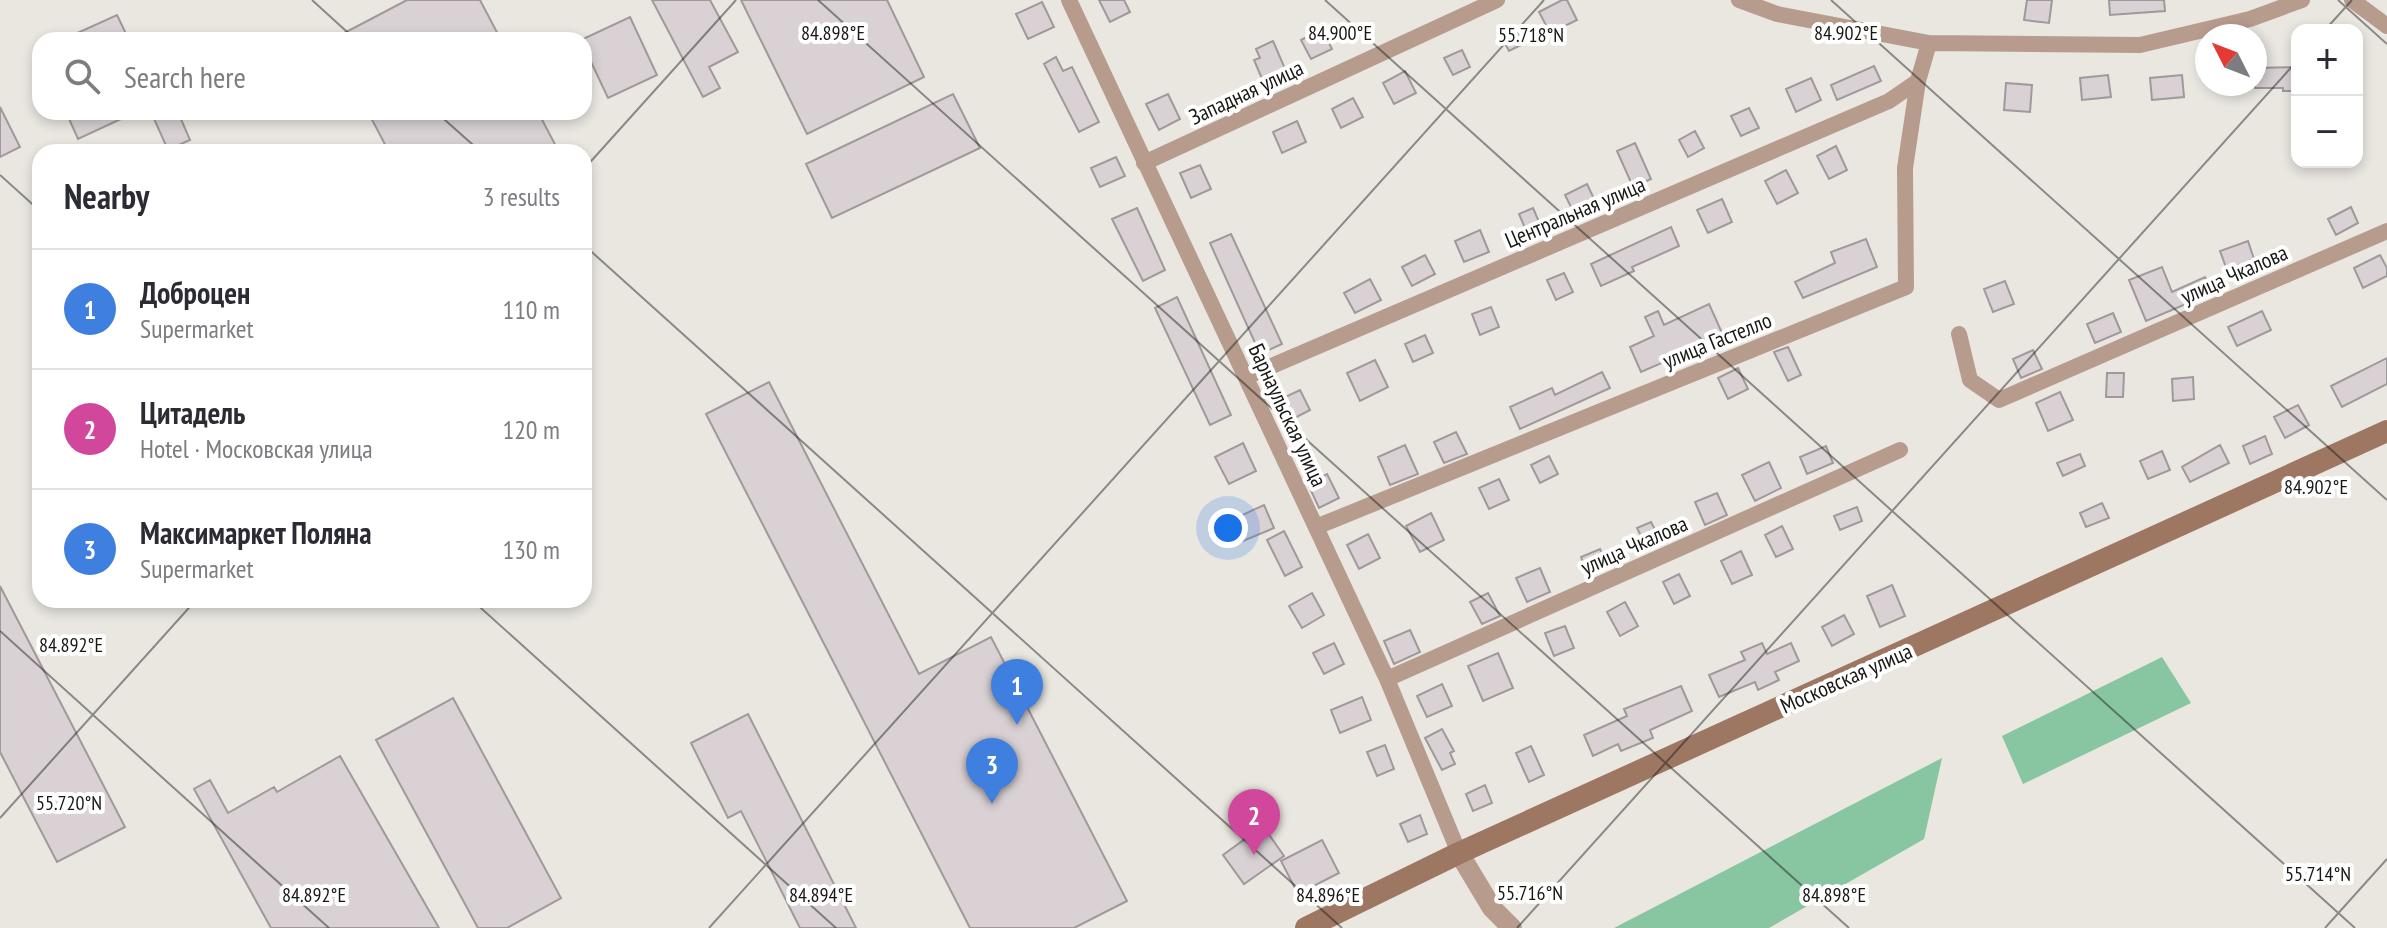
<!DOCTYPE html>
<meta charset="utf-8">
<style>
body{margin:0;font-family:"PT Sans Narrow",sans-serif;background:#f2f2f3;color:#2b2b33}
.controls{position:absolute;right:24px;top:24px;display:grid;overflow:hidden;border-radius:16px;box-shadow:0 4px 12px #0003}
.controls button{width:72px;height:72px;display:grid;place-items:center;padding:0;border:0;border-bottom:2px solid #e1e1e2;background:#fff;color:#2b2b33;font:40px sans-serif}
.compass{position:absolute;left:2195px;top:24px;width:72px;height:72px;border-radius:50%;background:#fff;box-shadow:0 4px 12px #0003;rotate:312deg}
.you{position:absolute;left:1228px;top:528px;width:28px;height:28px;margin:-20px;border:6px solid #fff;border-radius:50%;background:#1a73e8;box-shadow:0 0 0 12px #1a73e833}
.badge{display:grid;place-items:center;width:52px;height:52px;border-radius:50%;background:#db2777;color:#fff;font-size:26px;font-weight:700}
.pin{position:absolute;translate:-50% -66px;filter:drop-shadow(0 2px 4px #0008)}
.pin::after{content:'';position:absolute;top:42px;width:28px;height:24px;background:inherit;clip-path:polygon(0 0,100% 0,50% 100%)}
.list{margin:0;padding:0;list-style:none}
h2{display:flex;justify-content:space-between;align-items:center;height:104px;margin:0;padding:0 32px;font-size:34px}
h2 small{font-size:26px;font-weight:400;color:#7c7c81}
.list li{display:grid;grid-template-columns:52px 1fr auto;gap:24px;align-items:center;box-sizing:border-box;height:120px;padding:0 32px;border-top:2px solid #e1e1e2}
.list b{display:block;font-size:30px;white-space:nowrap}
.list p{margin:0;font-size:26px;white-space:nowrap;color:#7c7c81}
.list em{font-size:26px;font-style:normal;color:#7c7c81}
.icon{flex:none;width:44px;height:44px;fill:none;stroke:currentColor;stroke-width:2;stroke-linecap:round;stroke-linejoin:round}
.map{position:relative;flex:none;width:2387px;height:928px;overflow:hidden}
.search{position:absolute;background:#fff;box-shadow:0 4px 12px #0003;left:32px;top:32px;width:560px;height:88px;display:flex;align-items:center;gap:20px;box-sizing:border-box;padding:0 28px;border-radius:24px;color:#7c7c81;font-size:30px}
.panel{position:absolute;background:#fff;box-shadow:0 4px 12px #0003;left:32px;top:144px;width:560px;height:464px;border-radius:24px}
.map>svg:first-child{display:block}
</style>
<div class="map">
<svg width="2387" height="928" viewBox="0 0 2387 928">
<rect width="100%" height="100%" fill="#e9e7e0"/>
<path fill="#87c6a1" d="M2162 657 2191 703 2023 784 2002 736Z
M1942 758 1924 839 1769 928H1614Z"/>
<path fill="#d9d1d4" stroke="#a0999c" stroke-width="2" d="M407 0H480L501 40H331Z
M652 0H710L738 52 709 67 720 88 703 97Z
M741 0H887L924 77 807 134Z
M1099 0H1124L1130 12 1110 22Z
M1562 0H1567L1577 20 1550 33 1539 12Z
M2027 0H2052L2049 23 2024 20Z
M2109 0H2164L2165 11 2110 15Z
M1042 2 1054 27 1028 39 1016 14Z
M117 15 129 40H62Z
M630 17 657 75 608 98 584 47V40H581Z
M1513 25 1523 44 1509 51 1499 32Z
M1322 29 1332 49 1311 59 1301 40Z
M1273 41 1286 71 1263 81 1254 60 1260 58 1256 49Z
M1462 50 1470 67 1453 75 1444 58Z
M1056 57 1063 71 1072 67 1099 122 1079 132 1044 64Z
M1874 66 1881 81 1837 100 1831 85Z
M2297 67V91H2283V88H2255V68Z
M1405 71 1416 93 1394 104 1383 83Z
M2108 75 2111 97 2082 100 2080 78Z
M2182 75 2184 97 2152 100 2150 78Z
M1811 78 1821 100 1796 112 1786 89Z
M2006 83 2032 85 2030 112 2004 110Z
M953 94 980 148 832 218 806 164Z
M1168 94 1180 119 1159 130 1146 104Z
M1353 98 1363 117 1341 128 1332 109Z
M0 107 20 147 0 157Z
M1749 108 1759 128 1741 136 1731 116Z
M66 112H136L78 139Z
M151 112H178L190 140 168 150Z
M368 112H538L559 152H389Z
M1297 121 1306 142 1282 153 1273 132Z
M1695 131 1704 148 1688 157 1679 140Z
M1635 143 1651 179 1633 187 1617 151Z
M1836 146 1847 170 1829 179 1817 156Z
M1116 157 1125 176 1100 187 1091 168Z
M1200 165 1211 189 1191 198 1180 173Z
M1786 170 1798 193 1777 204 1765 181Z
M1587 184 1596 203 1574 213 1565 195Z
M1722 199 1732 222 1708 233 1697 210Z
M2351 207 2358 223 2336 235 2328 219Z
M1137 208 1165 270 1143 281 1112 219Z
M1533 208 1542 229 1528 235 1519 214Z
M1671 227 1679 246 1632 267 1634 271 1601 286 1591 264Z
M1480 230 1489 252 1464 262 1455 241Z
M1231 234 1282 344 1260 354 1210 243Z
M1866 239 1877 267 1803 298 1795 282 1835 263 1831 252Z
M2248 241 2254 259 2227 270 2220 251Z
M1425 255 1435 274 1412 286 1402 267Z
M2380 255 2387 268V276L2363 288 2354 268Z
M2162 267 2172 292 2205 277 2212 293 2146 321 2129 280Z
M1564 273 1573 292 1556 300 1547 280Z
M1370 279 1381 300 1355 313 1344 293Z
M2005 281 2014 304 1993 312 1984 289Z
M1177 297 1231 415 1210 425 1155 308Z
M1709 304 1723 335 1679 356 1681 361 1669 367 1666 361 1641 372 1630 347 1654 336 1645 317 1658 311 1664 325Z
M1491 307 1499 327 1480 335 1472 314Z
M2262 311 2271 330 2237 346 2228 327Z
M2113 313 2121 332 2095 343 2087 324Z
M1425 335 1433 353 1413 362 1405 344Z
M1788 347 1801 375 1788 381 1774 352Z
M2033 350 2042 369 2021 378 2013 359Z
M2387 358V384L2342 407 2331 386Z
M1375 360 1388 387 1360 401 1347 373Z
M1738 368 1748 389 1728 399 1718 378Z
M1602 372 1610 388 1520 429 1510 407 1552 388 1555 395Z
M2107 373H2124L2123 397H2106Z
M2193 377 2194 399 2173 401 2172 379Z
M769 382 919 674 991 637 1127 901 1074 928H970L706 414Z
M1300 390 1310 410 1289 421 1279 400Z
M2060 392 2073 420 2048 431 2036 403Z
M2298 405 2309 425 2285 438 2274 417Z
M1456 432 1467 454 1444 463 1434 442Z
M2265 436 2272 454 2250 464 2243 446Z
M1243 443 1256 471 1229 484 1215 457Z
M1405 445 1418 474 1390 485 1378 457Z
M2220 445 2229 463 2190 482 2182 467Z
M1826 446 1833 463 1807 474 1800 457Z
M2162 451 2170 470 2148 479 2140 461Z
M2080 454 2085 466 2063 476 2057 463Z
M1549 456 1558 474 1540 483 1531 465Z
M1769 462 1781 488 1755 501 1742 475Z
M1327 474 1339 498 1319 508 1308 484Z
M1499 479 1509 500 1489 509 1479 488Z
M1717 493 1727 515 1705 525 1695 502Z
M2102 503 2109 518 2086 527 2080 513Z
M1264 505 1274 528 1236 544 1227 522Z
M1857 507 1862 521 1840 530 1834 516Z
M1431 513 1444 540 1420 552 1406 526Z
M1651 522 1662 543 1648 550 1637 528Z
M1782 526 1793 549 1776 557 1765 535Z
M1284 531 1302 567 1285 576 1267 540Z
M1368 534 1380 558 1359 569 1347 545Z
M1600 549 1607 566 1587 574 1581 557Z
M1741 551 1752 575 1732 584 1721 561Z
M1540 568 1550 592 1527 602 1516 578Z
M1679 574 1690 596 1674 604 1663 582Z
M1892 585 1905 616 1880 627 1867 596Z
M0 586 125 827 57 862 0 752Z
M1312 593 1324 615 1302 628 1289 606Z
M1488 593 1500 616 1482 624 1470 602Z
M1625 602 1638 626 1620 636 1607 612Z
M1844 615 1854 634 1832 646 1822 627Z
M1565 626 1574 648 1554 656 1545 633Z
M1410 630 1420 652 1394 664 1384 641Z
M1334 643 1344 664 1324 674 1313 653Z
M1762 643 1767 654 1791 643 1799 661 1775 672 1779 680 1758 690 1755 682 1719 697 1709 675 1745 660 1741 652Z
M1498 653 1513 688 1483 701 1468 666Z
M1442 684 1452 706 1427 717 1417 696Z
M1681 686 1692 711 1650 730 1653 738 1621 751 1618 744 1593 756 1584 735 1627 716 1624 709Z
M1362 697 1371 720 1340 733 1331 710Z
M453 698 561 898 507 928H478L376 740Z
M748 714 792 801 856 928H800L741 811 728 818 691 743Z
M1442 729 1454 751 1450 753 1455 764 1442 770 1425 738Z
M1385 745 1394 769 1377 776 1367 752Z
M1531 746 1544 775 1529 782 1516 753Z
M340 756 439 928H271L194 789 210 780 228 813 274 787 277 792Z
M1485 785 1492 803 1473 811 1466 794Z
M1420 815 1427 834 1408 842 1400 824Z
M1263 826 1284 856 1244 884 1223 855Z
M1322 840 1339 873 1298 894 1281 861Z"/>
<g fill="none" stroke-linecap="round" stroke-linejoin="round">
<path stroke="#b79c8e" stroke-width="16" d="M1069 0 1387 679 1459 853
M1739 0 1777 14 1929 43 2140 45 2250 19 2302 0
M2352 0 2387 26
M1144 163 1497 0
M1959 334 1970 380 1999 400 2387 231
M1246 377 1889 101 1918 81
M1316 527 1906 287 1905 168 1918 81 1929 43
M1387 679 1900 450"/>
<path stroke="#b79c8e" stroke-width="20" d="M1459 853 1492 908 1512 928"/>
<path stroke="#9e7763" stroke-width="22" d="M1306 928 1459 853 2387 431"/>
</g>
<path fill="none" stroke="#171714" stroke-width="2" stroke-opacity="0.45" d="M312 0 356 40M818 0 1849 928M1325 0 2355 928M1831 0 2387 500M2338 0 2387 44M2325 30 2352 0M436 112 481 152M584 169 736 0M0 175 40 211M584 245 1342 928M472 600 836 928M0 631 329 928M0 818 196 600M709 928 1544 0M1517 928 2297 61M2325 928 2387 859"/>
<g text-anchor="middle" stroke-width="8" stroke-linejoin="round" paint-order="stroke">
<g font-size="22" fill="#171714" stroke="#fff">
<text transform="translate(1246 92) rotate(-25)" y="8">Западная улица</text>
<text transform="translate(1575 212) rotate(-23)" y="8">Центральная улица</text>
<text transform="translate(2234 274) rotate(-24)" y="8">улица Чкалова</text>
<text transform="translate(1717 340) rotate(-22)" y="8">улица Гастелло</text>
<text transform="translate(1288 415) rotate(65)" y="8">Барнаульская улица</text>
<text transform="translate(1634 545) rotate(-24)" y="8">улица Чкалова</text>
<text transform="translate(1846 678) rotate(-24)" y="8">Московская улица</text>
</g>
</g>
<g font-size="20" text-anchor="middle" fill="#171714" stroke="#fff" stroke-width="8" stroke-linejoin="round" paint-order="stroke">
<text x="833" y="40">84.898°E</text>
<text x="1340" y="40">84.900°E</text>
<text x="1846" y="40">84.902°E</text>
<text x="1531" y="42">55.718°N</text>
<text x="2316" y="494">84.902°E</text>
<text x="71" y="652">84.892°E</text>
<text x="69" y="810">55.720°N</text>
<text x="2318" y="881">55.714°N</text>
<text x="1530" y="900">55.716°N</text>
<text x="314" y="902">84.892°E</text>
<text x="821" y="902">84.894°E</text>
<text x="1328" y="902">84.896°E</text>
<text x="1834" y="902">84.898°E</text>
</g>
</svg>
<div class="controls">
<button>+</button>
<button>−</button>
</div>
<svg class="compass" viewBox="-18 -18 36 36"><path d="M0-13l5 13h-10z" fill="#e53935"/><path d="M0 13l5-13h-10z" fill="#7c7c81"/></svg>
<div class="you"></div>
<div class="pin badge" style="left:1017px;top:725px;background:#3f7fe0">1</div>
<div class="pin badge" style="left:1254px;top:855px;background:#d1479c">2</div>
<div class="pin badge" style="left:992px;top:804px;background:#3f7fe0">3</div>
<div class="search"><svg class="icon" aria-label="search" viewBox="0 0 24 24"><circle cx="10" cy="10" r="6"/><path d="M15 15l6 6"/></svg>Search here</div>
<section class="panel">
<h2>Nearby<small>3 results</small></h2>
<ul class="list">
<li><span class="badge" style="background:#3f7fe0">1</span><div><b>Доброцен</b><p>Supermarket</p></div><em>110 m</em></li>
<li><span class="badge" style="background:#d1479c">2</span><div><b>Цитадель</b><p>Hotel · Московская улица</p></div><em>120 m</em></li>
<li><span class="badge" style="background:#3f7fe0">3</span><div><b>Максимаркет Поляна</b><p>Supermarket</p></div><em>130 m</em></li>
</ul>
</section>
</div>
